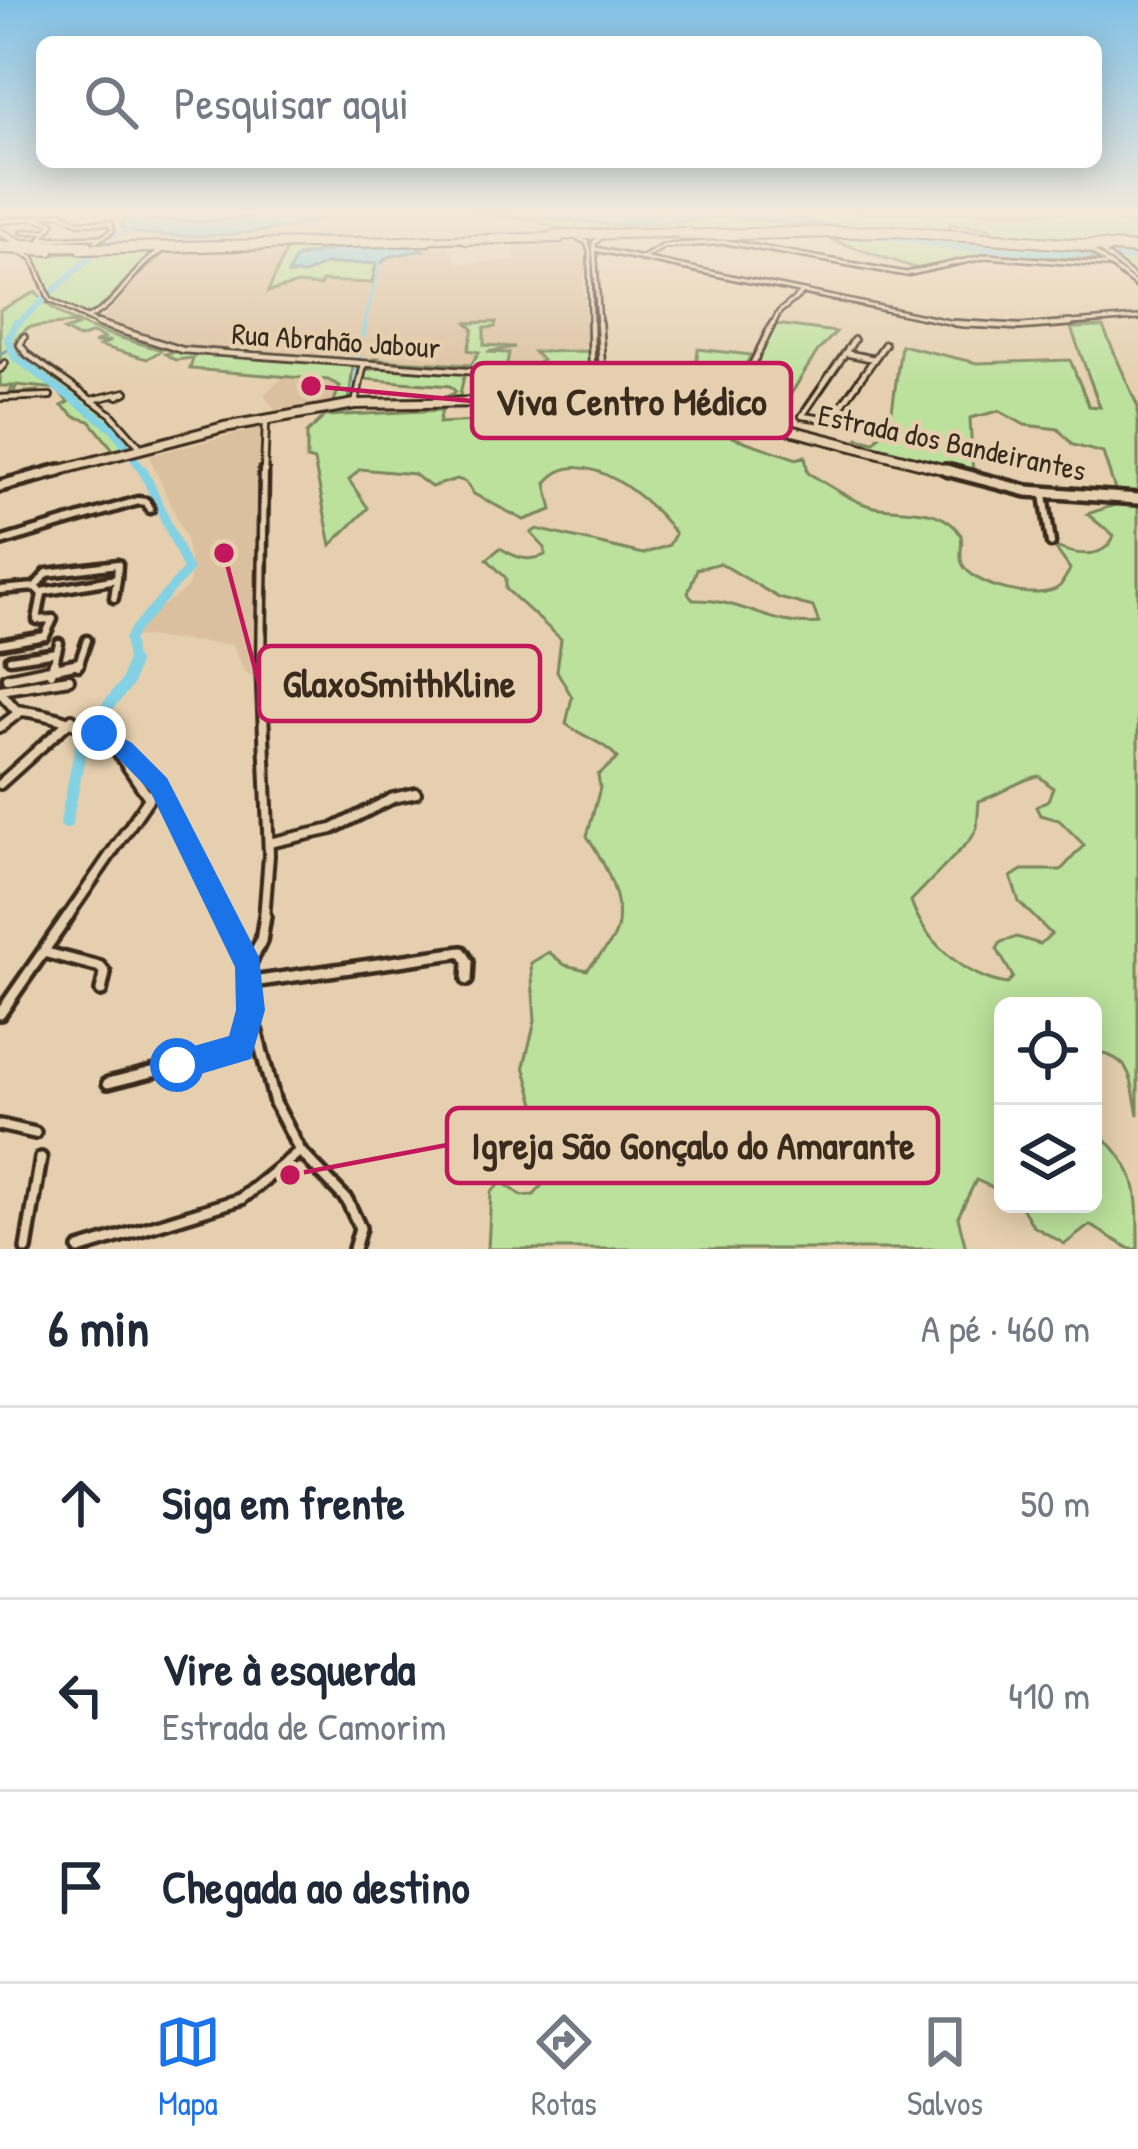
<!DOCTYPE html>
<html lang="pt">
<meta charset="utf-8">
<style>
body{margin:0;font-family:"Patrick Hand",sans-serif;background:#f2f2f3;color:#1f2937}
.controls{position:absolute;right:36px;bottom:36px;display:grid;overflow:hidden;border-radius:18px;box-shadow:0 6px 30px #0003}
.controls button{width:108px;height:108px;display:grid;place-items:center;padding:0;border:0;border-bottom:3px solid #e0e1e3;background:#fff;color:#1f2937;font:60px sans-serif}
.stop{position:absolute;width:36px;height:36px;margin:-27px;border:9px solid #1a73e8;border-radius:50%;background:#fff}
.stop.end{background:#1a73e8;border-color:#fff;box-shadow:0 3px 12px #0008}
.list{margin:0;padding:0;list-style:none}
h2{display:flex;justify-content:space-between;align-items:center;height:156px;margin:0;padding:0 48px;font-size:51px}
h2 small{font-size:39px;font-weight:400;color:#747a83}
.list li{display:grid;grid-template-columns:78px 1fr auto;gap:36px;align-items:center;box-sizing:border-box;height:192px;padding:0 48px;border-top:3px solid #e0e1e3}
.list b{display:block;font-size:45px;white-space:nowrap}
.list p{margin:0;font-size:39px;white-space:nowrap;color:#747a83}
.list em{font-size:39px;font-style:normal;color:#747a83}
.icon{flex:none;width:66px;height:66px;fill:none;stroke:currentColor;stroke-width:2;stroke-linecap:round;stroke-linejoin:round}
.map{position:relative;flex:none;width:1138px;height:1249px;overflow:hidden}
.search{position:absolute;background:#fff;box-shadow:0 6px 30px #0003;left:36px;right:36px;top:36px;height:132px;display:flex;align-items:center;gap:30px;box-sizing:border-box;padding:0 42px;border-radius:18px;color:#747a83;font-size:45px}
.sheet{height:732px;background:#fff}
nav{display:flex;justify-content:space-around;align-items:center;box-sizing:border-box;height:168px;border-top:3px solid #e0e1e3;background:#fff;font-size:33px;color:#747a83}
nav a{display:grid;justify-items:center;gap:6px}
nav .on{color:#1a73e8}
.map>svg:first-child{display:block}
</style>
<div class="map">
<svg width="1138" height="1249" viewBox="0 0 1138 1249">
<rect width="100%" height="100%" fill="#e5cfae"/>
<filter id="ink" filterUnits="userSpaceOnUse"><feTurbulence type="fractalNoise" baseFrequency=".00833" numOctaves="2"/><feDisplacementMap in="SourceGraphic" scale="24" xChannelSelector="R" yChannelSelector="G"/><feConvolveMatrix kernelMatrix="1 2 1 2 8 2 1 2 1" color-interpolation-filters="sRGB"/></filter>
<g filter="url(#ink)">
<path fill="#dbc09f" d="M577 241 584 244 586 259 583 288 589 345 580 348 589 352 590 368 585 373 317 359 240 351 241 344 218 352 159 343 116 329 103 318 159 254 169 251H286L447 243 457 264 514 260 513 242Z
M283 377 332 382 339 391 330 404 279 415 264 395Z
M263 427 254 677 244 671 233 645 134 636 148 617 188 587 191 568 186 538 149 456Z"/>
<path fill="#bbe19c" stroke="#7b865d" stroke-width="3" fill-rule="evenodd" d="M468 212 627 226 723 216 822 228 569 231 532 220Z
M1086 212 1134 226 1138 243 994 234 989 228 950 224 949 230 846 227 758 213Z
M875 235 1138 253V278L1110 260 983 254 924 271 829 239Z
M347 246 298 256 289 274H304L325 264 376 263 372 283 322 281 320 286 298 284 268 292 286 251 293 247 164 253 138 276C149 263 155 255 171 251Z
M152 252 99 310 84 315 51 298 31 254Z
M36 292C65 328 121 337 162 350L147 359 100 346 111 341 94 343 104 338 93 333 79 338 64 330 77 326 73 323 29 327 16 338 15 349 26 361 40 364 112 416 129 437 126 448 115 452 90 421 75 417 62 406 68 402 57 389 17 385 13 393 38 391 36 395 7 397 13 386H0V310Z
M496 322 495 327 484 328V345L515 347 487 352 509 353 506 369 524 370 517 366 531 365 532 370H545V366L535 365 542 360 534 352 589 351V371L572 374 368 361 380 357 376 360 471 365 479 352 468 350 473 329 467 323Z
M776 324 836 332 817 352 773 423 731 412Z
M1103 327 1138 407V495L1117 496 1103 453 1073 445 1058 429 1025 425 999 411 970 418 973 475 856 445 858 438 874 442 887 427 876 422 892 411 901 345 977 363 1070 360 1089 406 1100 407 1071 328Z
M698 349 751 355 721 408C693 401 626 401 609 391L608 379 694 384Z
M183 350 353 366 349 402 333 404 340 386 328 380 190 369 193 358 175 360 165 354Z
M392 367 465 371 459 400 442 399 456 392 450 386 362 379 364 370Z
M587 407H603L598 412C604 415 655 424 662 422 675 419 665 416 680 417 697 418 710 423 727 422L735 429 732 437 797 459 805 456 808 473C828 484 849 500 870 506 901 514 941 503 961 535 963 545 959 555 962 563 972 587 1041 603 1060 586 1061 585 1070 570 1070 569L1054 546C1076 556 1104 560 1114 536L1087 514 1118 504H1138V1115C1130 1079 1135 1059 1093 1051V1006H1003V1192L976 1180 958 1217 966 1249H488L491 1192 502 1182 522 1196 534 1195 550 1175 536 1153 538 1114 524 1066 535 1021 531 963 549 952 565 965 587 970C595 960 606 950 613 939 630 909 604 861 587 836L600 788 598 775 618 758C605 743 583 737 566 724L572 697 557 671 561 639 506 589V578L487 559 500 548C515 557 528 563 545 555V548L531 533 537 529 643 554 669 545 675 534C655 503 581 438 546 483L552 510 524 520 474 494 466 482 457 479 431 487 414 474 360 469 349 480 368 508 331 545 314 461 307 459V433L325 416 442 410 439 423 476 421 499 435H511L515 430 590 421ZM720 563 779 598 813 607 819 623C770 628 742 598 693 600L688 593 697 569ZM1039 776 1053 788 1048 800 1036 807 1040 815 1059 820 1084 845 1061 870H1022L1011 877 1019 902 1051 934 1040 944 1017 937 1001 942 997 949 1013 977 1007 984C964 977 925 942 911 901L971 839 977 828 979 801C1001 795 1017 780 1039 776Z
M1093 1126C1138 1171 1138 1182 1138 1249H1130L1090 1225 1065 1244 1033 1226 1020 1204H1093Z"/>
<path fill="#84d1e3" stroke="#678e94" stroke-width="3" d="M135 212H333C301 235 152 244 122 228V222Z
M501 212H759L851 228 723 216 627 226Z
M347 246H416L423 250 387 257 382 263 325 264 304 274H288L295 258Z"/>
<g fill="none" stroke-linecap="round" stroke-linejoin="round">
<path stroke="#586d6d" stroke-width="3" d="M140 212 144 219 201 222 298 212"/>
<path stroke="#678e94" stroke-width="3" d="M574 220 576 226
M590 241 595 287
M595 290 597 322
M0 354 9 349"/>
<path stroke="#84d1e3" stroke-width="3" d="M289 225 348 243
M364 326 380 263"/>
<path stroke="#84d1e3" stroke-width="4.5" d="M351 411 365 323"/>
<path stroke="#84d1e3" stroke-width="6" d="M873 234 955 247 1138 258
M15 326 114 235 127 231"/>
<path stroke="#84d1e3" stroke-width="8" d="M16 323 8 339 15 357 114 429 144 473"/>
<path stroke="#84d1e3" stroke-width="9" d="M132 666 129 639 135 629 188 570 143 470"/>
<path stroke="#84d1e3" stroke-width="12" d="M66 823 83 736 127 683 132 663"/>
<g stroke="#3b2a1e" stroke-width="8">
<path id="minor-far4" d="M59 213 78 222 111 223 112 231 96 241
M31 217 53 223 41 239
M0 222 62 213
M23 232 46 231
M41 239 99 237
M580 239 587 242 590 252 591 326
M595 249 963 325 993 326
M1081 249 1092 251 1138 287
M1110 251 1102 252 1138 281
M22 253 33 258 50 300 103 326
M641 259 664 246 726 242 906 274 988 256 1105 265
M87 318C121 305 131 266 164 250
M599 326 594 243 600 238
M772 326 779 312 802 293
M1031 326 1138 318"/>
</g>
<g stroke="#3b2a1e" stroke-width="10">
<path id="minor-far3" d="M97 323 182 350 601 381
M591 323 592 373
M954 323 1019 327 1071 323
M24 337 20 345 28 355 111 414 142 449
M854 340 802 416 831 420 885 344
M845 353 874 359
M0 369 5 363
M0 398 50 396
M91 400 126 392 118 396
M355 404 364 364
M593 405 604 397 599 323
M730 409 773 323
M264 473 266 423"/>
</g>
<g stroke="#3b2a1e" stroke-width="15">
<path id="minor-far2" d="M1044 494 1051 543
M0 542 138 501 146 502 150 509
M35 587 47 573 118 564 117 579 41 592
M0 590 35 587 42 594 37 620 53 619 45 636 0 644
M114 598 117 579
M10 659 57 652
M53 666 59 643
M78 666 87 640
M261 666 264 470"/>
</g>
<g stroke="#3b2a1e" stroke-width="16">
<path id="minor-far1" d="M261 663 269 855 264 919
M51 673 54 663
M7 678 79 663
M0 690 69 679
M0 692 16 710C147 725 173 815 225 919
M0 727 21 711
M124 750 119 754 149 798
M0 784 72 719
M269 843 332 829 393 798 416 793
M66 919 158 785"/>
</g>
<g stroke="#3b2a1e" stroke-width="18">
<path id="minor" d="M224 916 249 966 251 1010 275 1103 300 1151 347 1200 360 1228 354 1249
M43 952 100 967 105 973 101 991
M249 966 261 941 265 916
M252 982 462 952 468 962 467 980
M0 1014 68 916
M108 1083 239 1050 251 1010
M0 1125 35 1133
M26 1249 41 1158
M79 1249 241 1199 300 1151"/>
</g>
<g stroke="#3b2a1e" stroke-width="10">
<path id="major-far2" d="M0 232 21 243 89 244
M552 234 689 231
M681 237 896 233 1138 251
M465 241 560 239
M0 250 51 252
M81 251 428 242"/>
</g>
<g stroke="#3b2a1e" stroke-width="14">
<path id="major-far1" d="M49 473 224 427 355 404 636 400 680 402 958 473"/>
</g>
<g stroke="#3b2a1e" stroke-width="18">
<path id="major" d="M946 470 1027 491 1138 499
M0 486 60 470"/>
</g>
<g stroke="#3b2a1e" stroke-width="10">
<path id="highway" d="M0 244 44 248 886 229 1138 247"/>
</g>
<use href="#minor-far4" stroke="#e5cfae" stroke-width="3"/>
<use href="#minor-far3" stroke="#e5cfae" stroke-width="4.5"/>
<use href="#minor-far2" stroke="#e5cfae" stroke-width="6"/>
<use href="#minor-far1" stroke="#e5cfae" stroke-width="8"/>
<use href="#minor" stroke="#e5cfae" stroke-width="9"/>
<use href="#major-far2" stroke="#e5cfae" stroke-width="6"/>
<use href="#major-far1" stroke="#e5cfae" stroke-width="8"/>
<use href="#major" stroke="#e5cfae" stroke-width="9"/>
<use href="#highway" stroke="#e5cfae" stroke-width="6"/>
</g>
</g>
<linearGradient id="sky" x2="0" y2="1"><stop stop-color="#80c0e6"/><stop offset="0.55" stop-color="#f3e9db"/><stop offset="1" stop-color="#f3e9db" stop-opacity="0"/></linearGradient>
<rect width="1138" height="387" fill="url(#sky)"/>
<path fill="#1a73e8" d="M99 725 132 743 167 778 259 957 265 1010 251 1059 177 1081 166 1076 161 1065 166 1054 229 1036 236 1010 235 967 150 791 116 756 91 739V727Z"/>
<g text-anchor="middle" stroke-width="9" stroke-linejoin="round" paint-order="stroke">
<g font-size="30" fill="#3b2a1e" stroke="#e5cfae">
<text transform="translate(336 341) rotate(4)" y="10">Rua Abrahão Jabour</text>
<text transform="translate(952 443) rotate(12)" y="10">Estrada dos Bandeirantes</text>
</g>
</g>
<path fill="none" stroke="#c2185b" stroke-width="4.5" d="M311 386L472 401M224 553L259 684M290 1175L447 1145"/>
<g fill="#c2185b" stroke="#e5cfae" stroke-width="4.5">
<circle cx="311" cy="386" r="12"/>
<circle cx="224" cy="553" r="12"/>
<circle cx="290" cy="1175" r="12"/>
</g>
<g fill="#e5cfae" stroke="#c2185b" stroke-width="4.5">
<rect x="472" y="363" width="319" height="75" rx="12"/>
<rect x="259" y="646" width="281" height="75" rx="12"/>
<rect x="447" y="1108" width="491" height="75" rx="12"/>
</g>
<g font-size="39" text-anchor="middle" font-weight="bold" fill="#3b2a1e">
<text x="631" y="415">Viva Centro Médico</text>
<text x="399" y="697">GlaxoSmithKline</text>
<text x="693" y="1159">Igreja São Gonçalo do Amarante</text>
</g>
</svg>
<div class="controls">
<button><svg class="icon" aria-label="locate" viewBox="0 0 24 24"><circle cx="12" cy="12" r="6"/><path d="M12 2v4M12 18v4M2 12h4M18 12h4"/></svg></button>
<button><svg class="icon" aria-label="layers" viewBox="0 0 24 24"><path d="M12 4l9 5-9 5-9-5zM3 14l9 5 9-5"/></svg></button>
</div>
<div class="stop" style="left:177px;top:1065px"></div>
<div class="stop end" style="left:99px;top:733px"></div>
<div class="search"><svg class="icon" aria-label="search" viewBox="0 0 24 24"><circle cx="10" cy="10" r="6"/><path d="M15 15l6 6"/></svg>Pesquisar aqui</div>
</div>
<section class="sheet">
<h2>6 min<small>A pé · 460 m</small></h2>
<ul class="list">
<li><svg class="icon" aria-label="ahead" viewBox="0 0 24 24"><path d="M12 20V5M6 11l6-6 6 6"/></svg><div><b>Siga em frente</b></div><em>50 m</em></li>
<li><svg class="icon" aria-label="left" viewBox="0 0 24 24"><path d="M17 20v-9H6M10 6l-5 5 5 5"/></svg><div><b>Vire à esquerda</b><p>Estrada de Camorim</p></div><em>410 m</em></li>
<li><svg class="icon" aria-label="arrive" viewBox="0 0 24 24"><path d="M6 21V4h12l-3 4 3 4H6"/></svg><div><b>Chegada ao destino</b></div></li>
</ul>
</section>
<nav>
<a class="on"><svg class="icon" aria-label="map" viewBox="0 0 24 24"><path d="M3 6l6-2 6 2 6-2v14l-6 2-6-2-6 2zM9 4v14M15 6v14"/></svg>Mapa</a>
<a><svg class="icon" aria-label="directions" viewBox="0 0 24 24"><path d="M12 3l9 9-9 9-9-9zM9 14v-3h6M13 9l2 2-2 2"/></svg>Rotas</a>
<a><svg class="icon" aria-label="saved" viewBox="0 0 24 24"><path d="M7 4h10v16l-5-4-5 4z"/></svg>Salvos</a>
</nav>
